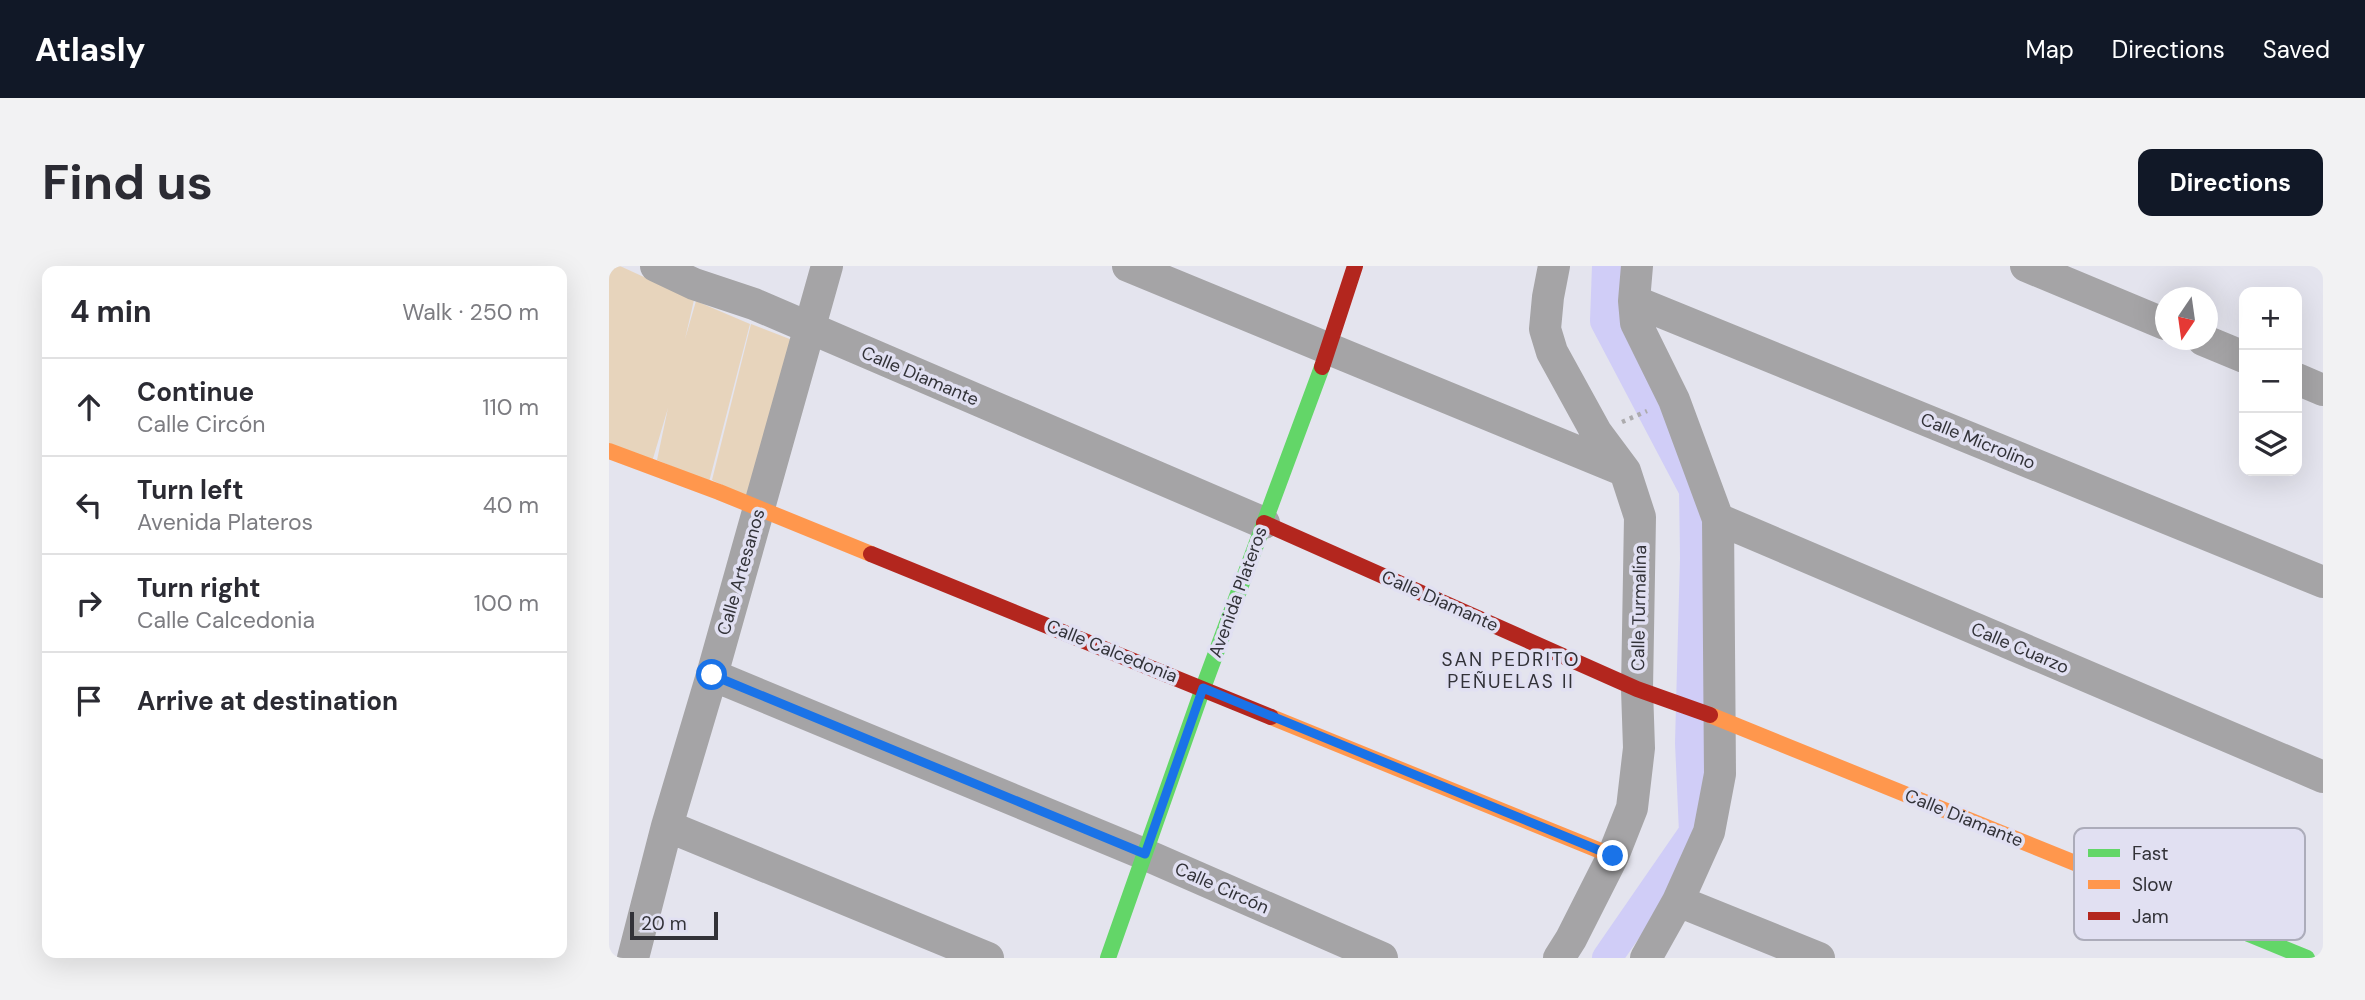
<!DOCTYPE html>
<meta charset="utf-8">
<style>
body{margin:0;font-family:"DM Sans",sans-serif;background:#f2f2f3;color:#2b2b33}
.controls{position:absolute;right:21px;top:21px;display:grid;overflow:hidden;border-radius:14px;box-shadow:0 7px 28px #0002}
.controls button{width:63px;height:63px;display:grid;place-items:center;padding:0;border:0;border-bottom:2px solid #e1e1e2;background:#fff;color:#2b2b33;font:35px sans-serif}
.compass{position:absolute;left:1546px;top:21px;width:63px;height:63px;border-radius:50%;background:#fff;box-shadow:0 7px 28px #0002;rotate:193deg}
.scale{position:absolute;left:21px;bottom:18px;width:88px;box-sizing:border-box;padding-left:7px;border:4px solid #323238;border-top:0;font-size:19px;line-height:24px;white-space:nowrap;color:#323238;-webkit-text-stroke:5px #e1e0f2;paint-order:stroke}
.stop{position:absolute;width:21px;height:21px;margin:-16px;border:5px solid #1a73e8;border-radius:50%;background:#fff}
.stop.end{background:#1a73e8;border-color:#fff;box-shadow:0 2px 7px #0008}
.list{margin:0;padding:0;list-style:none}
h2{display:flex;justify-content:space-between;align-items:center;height:91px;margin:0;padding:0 28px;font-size:30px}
h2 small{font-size:23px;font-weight:400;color:#7c7c81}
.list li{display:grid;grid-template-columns:46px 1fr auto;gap:21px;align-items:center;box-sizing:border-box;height:98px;padding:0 28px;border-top:2px solid #e1e1e2}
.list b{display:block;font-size:26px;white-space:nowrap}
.list p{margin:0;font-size:23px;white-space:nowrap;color:#7c7c81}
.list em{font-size:23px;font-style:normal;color:#7c7c81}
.icon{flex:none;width:38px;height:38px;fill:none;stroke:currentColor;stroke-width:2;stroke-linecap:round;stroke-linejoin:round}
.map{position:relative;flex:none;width:1714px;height:692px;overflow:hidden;border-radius:14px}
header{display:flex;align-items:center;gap:42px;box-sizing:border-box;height:98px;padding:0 35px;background:#111827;color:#fff}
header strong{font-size:33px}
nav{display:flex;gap:38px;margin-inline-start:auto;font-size:24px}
.intro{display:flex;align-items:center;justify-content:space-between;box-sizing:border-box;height:168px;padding:0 42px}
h1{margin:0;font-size:49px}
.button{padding:18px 32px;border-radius:14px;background:#111827;color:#fff;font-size:24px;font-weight:700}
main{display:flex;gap:42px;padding:0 42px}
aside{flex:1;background:#fff;border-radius:14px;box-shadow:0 7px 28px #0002}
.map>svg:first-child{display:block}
</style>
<header>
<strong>Atlasly</strong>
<nav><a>Map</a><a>Directions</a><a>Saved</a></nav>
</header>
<div class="intro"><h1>Find us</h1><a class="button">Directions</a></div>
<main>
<aside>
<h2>4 min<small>Walk · 250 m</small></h2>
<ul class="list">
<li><svg class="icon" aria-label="ahead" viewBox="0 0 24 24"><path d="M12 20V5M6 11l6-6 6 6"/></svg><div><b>Continue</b><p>Calle Circón</p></div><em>110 m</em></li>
<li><svg class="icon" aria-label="left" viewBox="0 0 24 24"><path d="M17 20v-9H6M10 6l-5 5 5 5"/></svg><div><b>Turn left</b><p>Avenida Plateros</p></div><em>40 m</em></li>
<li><svg class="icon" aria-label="right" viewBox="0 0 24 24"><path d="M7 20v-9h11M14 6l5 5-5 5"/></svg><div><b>Turn right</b><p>Calle Calcedonia</p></div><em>100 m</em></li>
<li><svg class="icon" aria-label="arrive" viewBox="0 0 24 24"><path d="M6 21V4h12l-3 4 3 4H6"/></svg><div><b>Arrive at destination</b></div></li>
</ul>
</aside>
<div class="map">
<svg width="1714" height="692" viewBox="0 0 1714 692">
<rect width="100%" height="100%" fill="#e4e4ee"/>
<path fill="#e7d4bc" d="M0 0H11L85 34 76 73 87 35 141 58 100 216 48 194 59 142 43 196 0 181Z
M142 58 191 77 149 237 103 214Z"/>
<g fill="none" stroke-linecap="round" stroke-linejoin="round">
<path stroke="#d0cdf7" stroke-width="30" d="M998 0 996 55 1085 224 1086 292 1081 477 1085 566 998 692"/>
<path stroke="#acabad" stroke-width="4.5" stroke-dasharray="3.5 5" stroke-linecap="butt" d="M1013 156 1038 145"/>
<path stroke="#a5a4a6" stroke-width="32" d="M47 0 85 18 145 38 655 257
M519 0 1016 205
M945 0 939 31 936 63 943 86 987 166 1016 205 1031 251 1028 423 1030 482 1023 542 1004 590 962 673 950 692
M1028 0 1025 35 1027 57 1065 134 1109 253 1111 508 1100 566 1069 635 1037 692
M1417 0 1556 58
M1025 35 1714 316
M1594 74 1635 91
M1688 113 1714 124
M1109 253 1714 511
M103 409 535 588 773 692
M58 560 379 692
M1069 635 1210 692
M24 692 58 560 103 409 218 0"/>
<path stroke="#63d668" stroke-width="16" d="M1545 629 1698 692
M499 692 594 422 713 101"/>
<path stroke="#ff974d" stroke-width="16" d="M0 185 110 226 262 288
M1101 449 1545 629
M662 451 1004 590"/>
<path stroke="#b3261e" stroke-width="16" d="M713 101 746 0
M655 257 1028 423 1101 449
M262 288 662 451"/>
</g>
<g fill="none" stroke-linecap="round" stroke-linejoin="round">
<path stroke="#1a73e8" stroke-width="9" d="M103 409 536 588 594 422 1004 590"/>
</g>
<g text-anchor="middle" stroke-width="7" stroke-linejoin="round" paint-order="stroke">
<g font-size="18" fill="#323238" stroke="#e1e0f2">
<text transform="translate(311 110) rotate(23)" y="6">Calle Diamante</text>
<text transform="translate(1369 175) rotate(22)" y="6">Calle Microlino</text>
<text transform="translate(132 306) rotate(-74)" y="6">Calle Artesanos</text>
<text transform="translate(629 326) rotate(-70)" y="6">Avenida Plateros</text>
<text transform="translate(831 335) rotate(24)" y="6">Calle Diamante</text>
<text transform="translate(1030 342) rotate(-89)" y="6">Calle Turmalina</text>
<text transform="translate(1411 382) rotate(23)" y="6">Calle Cuarzo</text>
<text transform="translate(503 385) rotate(22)" y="6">Calle Calcedonia</text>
<text transform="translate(1355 552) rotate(22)" y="6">Calle Diamante</text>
<text transform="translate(613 622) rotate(24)" y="6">Calle Circón</text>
</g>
<g font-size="19" letter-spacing="2" fill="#323238" stroke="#e1e0f2">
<text x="902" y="400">SAN PEDRITO<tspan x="902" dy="22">PEÑUELAS II</tspan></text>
</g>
</g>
<rect x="1465" y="562" width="231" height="112" rx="10" fill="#e1e0f2" stroke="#acacba" stroke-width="2"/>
<rect x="1479" y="583" width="32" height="8" fill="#63d668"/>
<rect x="1479" y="614" width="32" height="9" fill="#ff974d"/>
<rect x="1479" y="646" width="32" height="8" fill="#b3261e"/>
<g font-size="19" fill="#323238">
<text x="1523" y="594">Fast</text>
<text x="1523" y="625">Slow</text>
<text x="1523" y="657">Jam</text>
</g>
</svg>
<div class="controls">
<button>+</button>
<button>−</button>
<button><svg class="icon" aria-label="layers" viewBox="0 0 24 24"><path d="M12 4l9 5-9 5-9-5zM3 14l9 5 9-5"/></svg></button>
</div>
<svg class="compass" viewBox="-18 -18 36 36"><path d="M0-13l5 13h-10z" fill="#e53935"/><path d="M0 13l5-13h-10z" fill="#7c7c81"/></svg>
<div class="scale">20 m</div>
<div class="stop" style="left:103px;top:409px"></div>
<div class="stop end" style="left:1004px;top:590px"></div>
</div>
</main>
